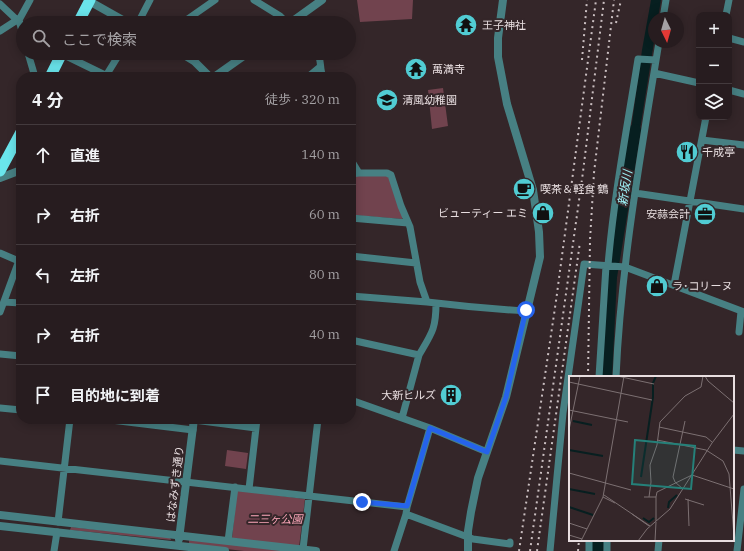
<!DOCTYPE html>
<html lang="ja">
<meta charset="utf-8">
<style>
body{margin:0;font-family:"IBM Plex Serif","Noto Sans JP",serif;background:#2f2528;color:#f1f3f6}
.controls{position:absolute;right:12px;top:12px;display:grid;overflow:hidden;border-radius:8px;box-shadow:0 2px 10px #0003}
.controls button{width:36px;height:36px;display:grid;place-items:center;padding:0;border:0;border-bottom:1px solid #433a3d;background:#271c1f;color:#f1f3f6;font:20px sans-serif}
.compass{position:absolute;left:648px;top:12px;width:36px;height:36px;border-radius:50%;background:#271c1f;box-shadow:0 2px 10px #0003;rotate:175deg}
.stop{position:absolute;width:12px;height:12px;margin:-9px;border:3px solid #2563eb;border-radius:50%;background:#fff}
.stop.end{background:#2563eb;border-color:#fff;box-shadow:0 1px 4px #0008}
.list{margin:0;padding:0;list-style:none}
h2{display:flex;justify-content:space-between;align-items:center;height:52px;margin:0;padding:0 16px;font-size:17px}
h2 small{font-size:13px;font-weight:400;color:#a4a1a4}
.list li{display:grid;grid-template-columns:26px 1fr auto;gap:12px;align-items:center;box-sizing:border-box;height:60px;padding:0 16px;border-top:1px solid #433a3d}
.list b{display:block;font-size:15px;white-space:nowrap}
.list em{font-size:13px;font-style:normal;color:#a4a1a4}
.icon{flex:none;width:22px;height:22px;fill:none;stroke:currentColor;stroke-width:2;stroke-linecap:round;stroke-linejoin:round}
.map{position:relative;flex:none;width:744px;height:551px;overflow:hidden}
.search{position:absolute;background:#271c1f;box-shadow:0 2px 10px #0003;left:16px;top:16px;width:340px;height:44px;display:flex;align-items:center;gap:10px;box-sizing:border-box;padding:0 14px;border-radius:22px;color:#a4a1a4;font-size:15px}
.panel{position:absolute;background:#271c1f;box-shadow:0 2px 10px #0003;left:16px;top:72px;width:340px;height:352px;border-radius:16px}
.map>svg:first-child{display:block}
</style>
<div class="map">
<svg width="744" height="551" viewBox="0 0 744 551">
<rect width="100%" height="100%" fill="#342629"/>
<path fill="#71434e" d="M357 0H413L412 19 360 22Z
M443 88 448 126 432 129 428 90Z
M351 176H389L403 217 402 219 351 215Z
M227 450 248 453 246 469 225 466Z
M237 490 305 499 299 547 232 538Z
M71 527 170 537 171 540 70 530Z
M189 540 292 551H244L191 545 189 544Z"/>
<path fill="#071f20" d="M651 0H661L658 18H654V42L637 148 629 145 642 50Z"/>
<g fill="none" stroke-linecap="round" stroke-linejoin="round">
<path stroke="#071f20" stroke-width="12" d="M606 377 611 277 635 130
M597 551 598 540"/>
<path stroke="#478083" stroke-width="7" d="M254 0 280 16 287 23
M0 4 17 20H19L23 35
M726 15 729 0
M663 18 666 0
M19 20 30 0
M138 23 150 0
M182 23 215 0
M0 31 17 20
M729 38 744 42
M28 53 35 77
M317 53C322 59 319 68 323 77
M62 54 105 75 107 74 120 53
M654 73 699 83
M308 77 320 67
M729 90 744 94
M702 140 744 145
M351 160 359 173H387L391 175 401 206 410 227 420 282 427 302C460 306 493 309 526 311
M351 174 359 173
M635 193 744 209
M351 218 408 223
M0 253 21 262
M351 256 416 263
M608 265C614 196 627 128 638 59L656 60
M674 285 706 117
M351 296 427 302
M4 302 21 303
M0 312 21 255
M739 332 741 311
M351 340 419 355 402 418
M0 354 21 356
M419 355C432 333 436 329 436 303
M599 377 606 266
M616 377C621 264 641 153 659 42
M351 400 430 428 487 452
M0 408 21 410
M103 419 193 430
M194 420 256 428
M733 450 744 451
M0 461 407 507 406 514 473 539 510 544V542
M249 489 257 419
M407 507 430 428
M58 522 70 419
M228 541 235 487
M303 549 318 419
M54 551 57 532
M394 551 406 514
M550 551 563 413 584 264 625 267 744 312
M589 551V540
M607 551V540
M658 551 659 540
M737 551 744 489"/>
<path stroke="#478083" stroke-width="8" d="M89 1 128 23
M290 23 322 0
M181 53 194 61 210 77
M214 77 248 53
M0 178 21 170
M0 515 316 551
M0 526 225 551
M179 539 194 419
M468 551V531L471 512 478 478 506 397 540 257 539 232 533 190 507 104 498 57V38L503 0"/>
<path stroke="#6ae5ec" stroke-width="11" d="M78 23 90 0
M50 77 62 53
M0 171 21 132"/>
<path stroke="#cabfc1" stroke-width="2" stroke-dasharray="2 4" stroke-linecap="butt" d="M616 23 621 0
M582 60 587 0
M588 377 590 240 594 173 614 0
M519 551 556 301 596 0
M530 551 583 172 604 0
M537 551 580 242
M578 551 579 540"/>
</g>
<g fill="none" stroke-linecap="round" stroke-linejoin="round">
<path stroke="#2563eb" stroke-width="5" d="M362 502 407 506 430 428 487 452 506 397 526 310"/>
</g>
<defs>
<g id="temple-disc" transform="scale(1.15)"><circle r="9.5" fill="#51ccd3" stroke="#342629"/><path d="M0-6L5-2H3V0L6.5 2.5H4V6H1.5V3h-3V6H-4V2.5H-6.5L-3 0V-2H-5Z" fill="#111"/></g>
<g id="school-disc" transform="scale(1.15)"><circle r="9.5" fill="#51ccd3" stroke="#342629"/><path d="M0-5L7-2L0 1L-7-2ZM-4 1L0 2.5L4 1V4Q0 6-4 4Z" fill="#111"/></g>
<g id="restaurant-disc" transform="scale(1.15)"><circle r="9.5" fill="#51ccd3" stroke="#342629"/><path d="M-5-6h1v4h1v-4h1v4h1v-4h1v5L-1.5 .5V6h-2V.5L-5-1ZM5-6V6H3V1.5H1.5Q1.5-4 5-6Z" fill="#111"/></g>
<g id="cafe-disc" transform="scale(1.15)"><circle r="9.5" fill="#51ccd3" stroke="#342629"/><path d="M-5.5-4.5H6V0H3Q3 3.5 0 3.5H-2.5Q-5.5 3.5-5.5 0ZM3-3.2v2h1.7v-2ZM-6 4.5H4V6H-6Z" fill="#111"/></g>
<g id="shop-disc" transform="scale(1.15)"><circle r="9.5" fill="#51ccd3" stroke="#342629"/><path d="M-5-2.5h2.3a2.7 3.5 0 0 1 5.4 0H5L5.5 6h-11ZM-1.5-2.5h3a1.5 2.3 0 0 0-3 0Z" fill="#111"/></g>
<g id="office-disc" transform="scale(1.15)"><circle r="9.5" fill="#51ccd3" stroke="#342629"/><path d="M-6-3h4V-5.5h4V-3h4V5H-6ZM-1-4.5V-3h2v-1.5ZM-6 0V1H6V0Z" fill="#111"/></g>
<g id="building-disc" transform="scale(1.15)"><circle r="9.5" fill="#51ccd3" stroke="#342629"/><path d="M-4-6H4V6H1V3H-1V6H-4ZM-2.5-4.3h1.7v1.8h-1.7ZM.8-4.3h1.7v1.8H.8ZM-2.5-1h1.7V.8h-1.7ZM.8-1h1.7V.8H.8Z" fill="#111"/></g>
</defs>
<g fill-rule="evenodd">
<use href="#temple-disc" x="466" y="25"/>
<use href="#temple-disc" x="416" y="69"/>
<use href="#school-disc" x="387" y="100"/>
<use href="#restaurant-disc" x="687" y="152"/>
<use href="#cafe-disc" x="524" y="189"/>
<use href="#shop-disc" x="543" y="213"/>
<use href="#office-disc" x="705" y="214"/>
<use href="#shop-disc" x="657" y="286"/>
<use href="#building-disc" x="451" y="395"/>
</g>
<g text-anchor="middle" stroke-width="4" stroke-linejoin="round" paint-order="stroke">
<g font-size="11" fill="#e8dee0" stroke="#342629" text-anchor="start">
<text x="482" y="29">王子神社</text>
<text x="432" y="73">萬満寺</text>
<text x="402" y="104">清風幼稚園</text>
<text x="702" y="156">千成亭</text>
<text x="540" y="193">喫茶＆軽食 鶴</text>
<text x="528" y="217" text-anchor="end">ビューティー エミ</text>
<text x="690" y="218" text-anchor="end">安蒜会計</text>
<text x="672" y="290">ラ･コリーヌ</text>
<text x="436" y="399" text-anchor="end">大新ヒルズ</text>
</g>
<g font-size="11" fill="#e8dee0" stroke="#342629">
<text transform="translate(175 484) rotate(-83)" y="4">はなみずき通り</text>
</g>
<g font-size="11" font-style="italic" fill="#fca6b9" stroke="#342629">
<text x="275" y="523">二三ヶ公園</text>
</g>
<g font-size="12" font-style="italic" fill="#a0f5fa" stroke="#342629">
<text transform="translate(625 188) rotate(-81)" y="4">新坂川</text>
</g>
</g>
<g transform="translate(569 376)">
<rect width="165" height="165" fill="#342629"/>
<path fill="none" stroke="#071f20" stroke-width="2" d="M4 45 23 49M0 74 34 80M72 101 84 21V7L87 0M0 113 26 118M0 131 24 139M99 132 100 126 108 119M74 142 80 146 85 142"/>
<path fill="none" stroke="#7c7072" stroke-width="1" d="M48 0 85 8M136 0 139 5 165 27M0 6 83 24M0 34 59 46M90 51 137 61 143 66M0 54 11 0M88 64 137 74 154 85 160 98 165 160M0 97 62 114M114 113 106 106 104 101 116 45M35 119 81 150M34 121 46 127M75 121H87V145M80 121 82 106 81 89 88 69 91 46 116 20 132 11 134 0M87 121 88 116 123 99 165 113M116 123 135 129M119 123 120 150M63 138 80 150M0 147 18 153M0 159 13 163M12 165 34 121 55 0M69 165 78 153 101 133 143 67 165 38M86 165 87 146"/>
<path fill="#258079" fill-opacity="0.15" stroke="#258079" stroke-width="2" d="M66 64 126 70 122 113 63 108Z"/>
<rect width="165" height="165" fill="none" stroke="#e8dee0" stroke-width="2"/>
</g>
</svg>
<div class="controls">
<button>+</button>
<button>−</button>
<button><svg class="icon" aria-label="layers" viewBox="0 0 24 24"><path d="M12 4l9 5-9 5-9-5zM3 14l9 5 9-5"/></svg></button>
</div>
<svg class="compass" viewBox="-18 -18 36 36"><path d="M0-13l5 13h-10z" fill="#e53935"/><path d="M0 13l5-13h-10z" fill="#a4a1a4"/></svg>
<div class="stop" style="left:526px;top:310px"></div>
<div class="stop end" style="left:362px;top:502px"></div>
<div class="search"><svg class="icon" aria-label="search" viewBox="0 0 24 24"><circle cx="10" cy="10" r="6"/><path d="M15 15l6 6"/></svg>ここで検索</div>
<section class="panel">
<h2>4 分<small>徒歩 · 320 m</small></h2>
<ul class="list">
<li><svg class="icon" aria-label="ahead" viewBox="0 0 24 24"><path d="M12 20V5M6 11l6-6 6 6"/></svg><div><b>直進</b></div><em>140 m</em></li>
<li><svg class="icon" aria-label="right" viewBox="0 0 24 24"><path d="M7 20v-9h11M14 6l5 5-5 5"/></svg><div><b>右折</b></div><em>60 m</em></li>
<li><svg class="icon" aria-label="left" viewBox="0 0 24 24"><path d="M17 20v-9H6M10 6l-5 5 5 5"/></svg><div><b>左折</b></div><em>80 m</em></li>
<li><svg class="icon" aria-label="right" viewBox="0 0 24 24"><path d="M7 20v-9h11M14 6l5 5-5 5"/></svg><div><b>右折</b></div><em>40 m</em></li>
<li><svg class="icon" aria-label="arrive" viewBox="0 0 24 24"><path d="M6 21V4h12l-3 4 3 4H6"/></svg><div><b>目的地に到着</b></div></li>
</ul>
</section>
</div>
